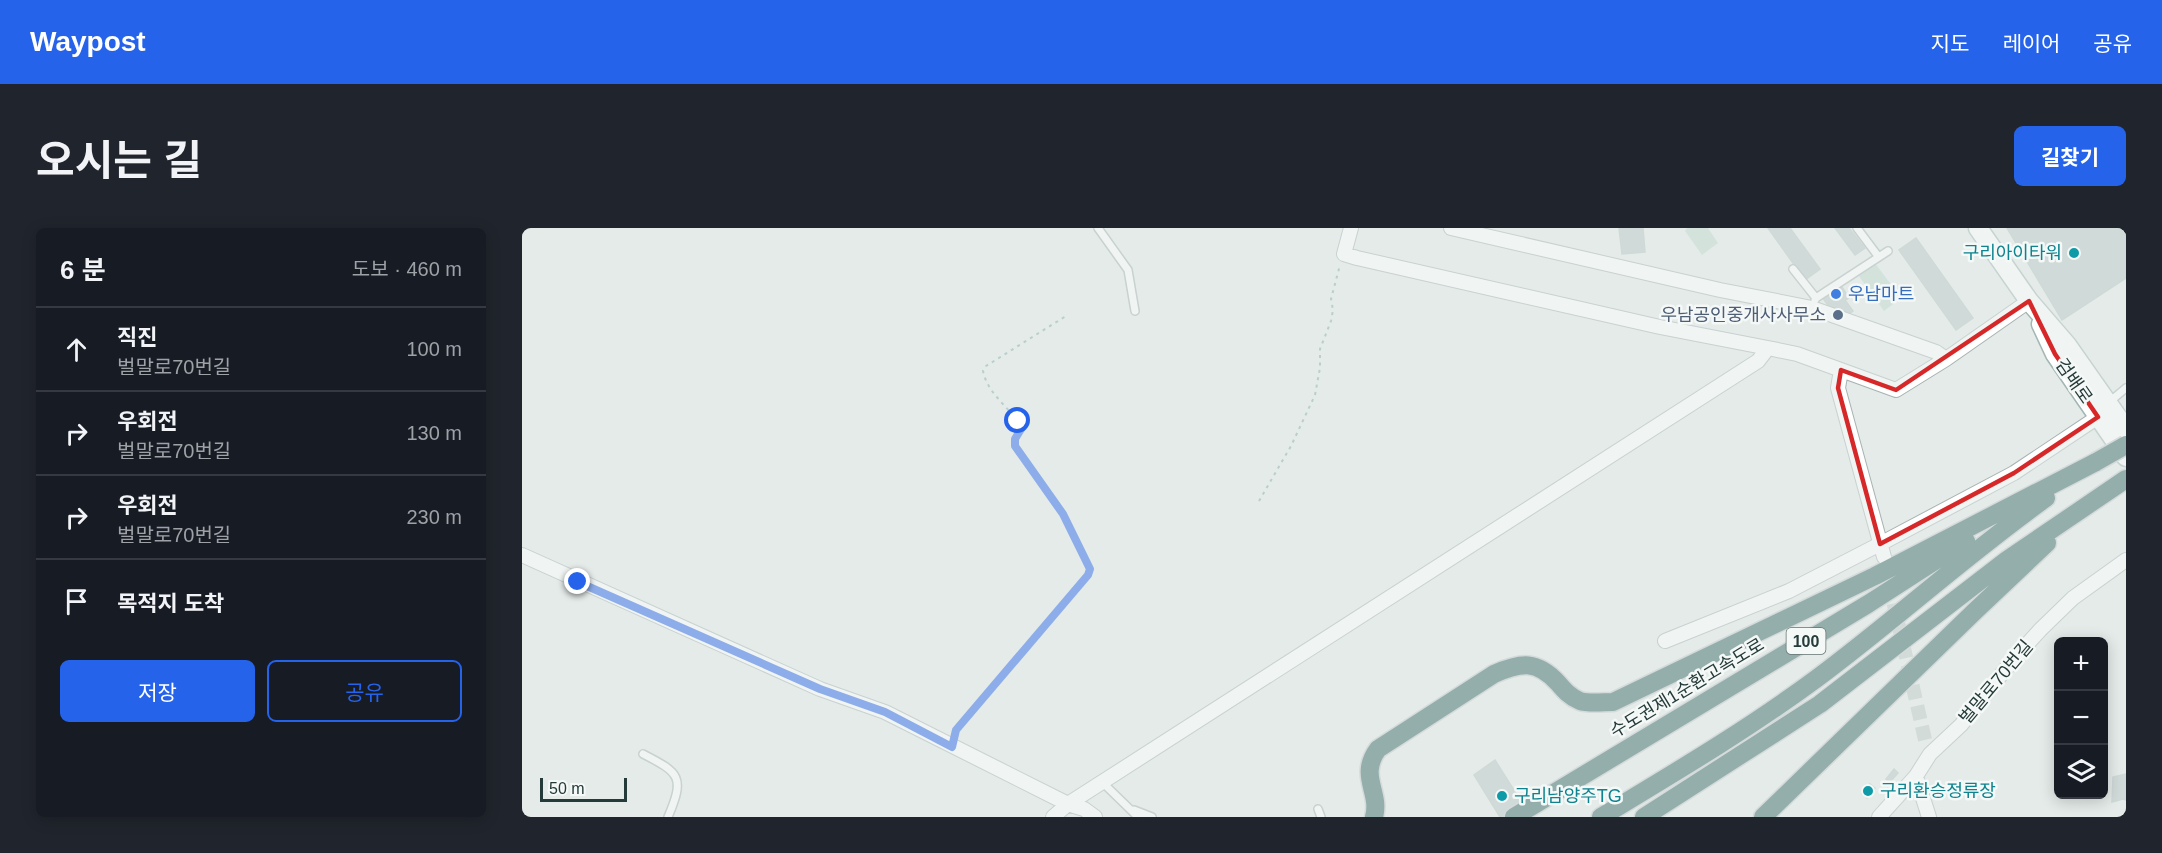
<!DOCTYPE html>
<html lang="ko">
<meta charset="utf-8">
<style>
body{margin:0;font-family:Helvetica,"Noto Sans KR",sans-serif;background:#20242c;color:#f1f3f6}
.controls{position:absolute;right:18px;bottom:18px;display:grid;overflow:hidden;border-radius:9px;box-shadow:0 3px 15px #0003}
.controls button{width:54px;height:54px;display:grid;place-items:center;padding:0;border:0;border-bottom:2px solid #363941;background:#171b24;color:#f1f3f6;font:30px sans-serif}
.scale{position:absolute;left:18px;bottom:15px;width:87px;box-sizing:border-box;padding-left:6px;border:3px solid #253b39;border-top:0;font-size:16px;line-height:21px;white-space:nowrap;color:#253b39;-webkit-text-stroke:4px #f4f8f7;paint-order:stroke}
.stop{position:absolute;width:18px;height:18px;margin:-14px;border:4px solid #2563eb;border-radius:50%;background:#fff}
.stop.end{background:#2563eb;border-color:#fff;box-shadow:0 2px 6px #0008}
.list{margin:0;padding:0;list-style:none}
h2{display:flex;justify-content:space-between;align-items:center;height:78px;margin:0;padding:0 24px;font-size:26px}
h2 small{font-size:20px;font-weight:400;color:#9ea1a6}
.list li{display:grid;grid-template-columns:39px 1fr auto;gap:18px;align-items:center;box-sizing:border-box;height:84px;padding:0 24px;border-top:2px solid #363941}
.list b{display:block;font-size:22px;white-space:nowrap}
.list p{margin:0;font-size:20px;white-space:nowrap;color:#9ea1a6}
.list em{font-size:20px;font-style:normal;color:#9ea1a6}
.actions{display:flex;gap:12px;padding:18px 24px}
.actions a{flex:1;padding:14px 0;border:2px solid #2563eb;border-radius:9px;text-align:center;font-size:21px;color:#2563eb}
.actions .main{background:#2563eb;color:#fff}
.icon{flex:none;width:33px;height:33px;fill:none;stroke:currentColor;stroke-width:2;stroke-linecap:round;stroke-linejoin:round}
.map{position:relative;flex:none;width:1604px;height:589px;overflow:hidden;border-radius:9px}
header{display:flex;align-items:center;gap:36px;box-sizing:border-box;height:84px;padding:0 30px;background:#2563eb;color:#fff}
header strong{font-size:28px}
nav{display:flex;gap:33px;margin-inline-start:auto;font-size:21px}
.intro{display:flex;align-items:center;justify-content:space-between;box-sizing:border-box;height:144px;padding:0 36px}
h1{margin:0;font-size:42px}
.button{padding:15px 27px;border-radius:9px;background:#2563eb;color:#fff;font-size:21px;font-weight:700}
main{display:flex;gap:36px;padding:0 36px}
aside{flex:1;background:#171b24;border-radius:9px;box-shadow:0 3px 15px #0003}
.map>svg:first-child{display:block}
</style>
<header>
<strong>Waypost</strong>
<nav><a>지도</a><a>레이어</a><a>공유</a></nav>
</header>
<div class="intro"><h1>오시는 길</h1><a class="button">길찾기</a></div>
<main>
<aside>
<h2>6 분<small>도보 · 460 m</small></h2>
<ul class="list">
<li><svg class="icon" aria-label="ahead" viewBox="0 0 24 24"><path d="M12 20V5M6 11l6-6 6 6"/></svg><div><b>직진</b><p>벌말로70번길</p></div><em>100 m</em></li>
<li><svg class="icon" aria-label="right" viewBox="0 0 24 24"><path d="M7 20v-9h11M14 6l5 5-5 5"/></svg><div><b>우회전</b><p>벌말로70번길</p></div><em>130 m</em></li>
<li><svg class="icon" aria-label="right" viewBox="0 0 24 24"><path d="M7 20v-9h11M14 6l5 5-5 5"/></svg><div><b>우회전</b><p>벌말로70번길</p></div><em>230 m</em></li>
<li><svg class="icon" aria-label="arrive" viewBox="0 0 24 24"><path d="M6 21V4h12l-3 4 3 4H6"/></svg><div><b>목적지 도착</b></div></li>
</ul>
<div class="actions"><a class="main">저장</a><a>공유</a></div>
</aside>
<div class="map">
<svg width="1604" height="589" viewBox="0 0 1604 589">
<rect width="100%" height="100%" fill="#e4ebe9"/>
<path fill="#bfdacb" d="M1165 0H1186L1196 15 1180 27 1163 3Z
M1350 31 1379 70 1362 83 1334 44Z"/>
<path fill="#b9c6c3" stroke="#b7c4c1" stroke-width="1.5" d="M1097 0H1121L1123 24 1100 26Z
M1246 0H1268L1298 41 1283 52Z
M1313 0H1327L1343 20 1333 27Z
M1485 0H1604V50L1540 92Z
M1394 10 1451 90 1434 102 1377 22Z
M1318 56 1327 70 1323 72 1331 83 1317 93 1300 69Z
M973 532 1009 589H978L952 547Z
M1372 541 1376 545 1368 554 1364 551Z
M1604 546V572L1601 571 1590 574 1591 549Z
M1348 556 1353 560 1345 570 1340 566Z"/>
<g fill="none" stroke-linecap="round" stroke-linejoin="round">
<path stroke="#bec8c6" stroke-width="14" stroke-dasharray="14 7" stroke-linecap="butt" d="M1367 355 1404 516"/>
<g stroke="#a7b3b1" stroke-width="10">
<path id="lane" d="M576 0 606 42 613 83
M1335 0 1356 28
M1271 41 1294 70 1293 72
M1294 70 1366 23
M1586 175 1604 160
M121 526C158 545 163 549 146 589
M580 554 616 589
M796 581 799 589
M612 582 630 589"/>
</g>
<g stroke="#a7b3b1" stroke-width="16">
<path id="street" d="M929 0 1198 62 1290 80 1414 124 1424 131 1507 73
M1246 120 1275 126 1374 162 1424 131
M1319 142 1316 160 1362 329
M0 327 298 461 363 484 546 576 562 581 573 589
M1143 413 1267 363 1358 316 1492 245 1576 189
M1394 548 1407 589
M531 589 546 576 1236 133 1246 120 1138 99 835 30 822 26 829 0
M1357 589 1394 548 1408 526 1439 497 1490 433 1518 402 1551 370 1604 332"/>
</g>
<g stroke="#a3b6b3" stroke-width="21">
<path id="secondary" d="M1456 0 1507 73 1545 117 1604 201
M1519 96 1533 126 1604 229"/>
</g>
<g stroke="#c2c8c8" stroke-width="21">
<path id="highway" d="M852 589C859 564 836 548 856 521L972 446C999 434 1015 432 1036 455 1042 462 1048 469 1058 473 1067 476 1081 474 1091 474L1353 348 1574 234
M992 589 1346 376 1444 313
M1079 589C1152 545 1225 502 1294 451 1372 393 1444 327 1524 270
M1122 589 1298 476 1485 332 1604 251
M1241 589 1452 384 1525 315"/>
</g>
<path stroke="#88aba7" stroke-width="2" stroke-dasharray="3 4.5" stroke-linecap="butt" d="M737 273 769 218 793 167 798 140V121L809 93 811 82 809 71 818 37
M433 504 566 347 568 341 541 286 495 222 492 215 498 198C488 179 466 167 461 143L464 138 544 88
M1360 554 1366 559"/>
<use href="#lane" stroke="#fff" stroke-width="7"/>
<use href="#street" stroke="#fff" stroke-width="14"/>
<use href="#secondary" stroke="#fff" stroke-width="18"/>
<use href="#highway" stroke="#346462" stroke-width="18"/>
<g stroke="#c2c8c8" stroke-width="21" stroke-linecap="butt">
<path id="highway-bridge" d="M1574 234 1604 217"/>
</g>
<use href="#highway-bridge" stroke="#346462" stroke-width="18"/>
</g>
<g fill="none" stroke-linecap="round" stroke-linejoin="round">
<path stroke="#2563eb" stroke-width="8" d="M56 354 298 461 363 484 430 519 434 502 566 347 568 341 541 286 493 218V211L499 201 496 193"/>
</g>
<path d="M0 0H1604V589H0ZM1507 73 1533 126 1576 189 1492 245 1358 316 1316 160 1319 142 1374 162Z" fill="#e4ebe9" fill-opacity=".55" fill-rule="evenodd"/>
<path fill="none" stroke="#d62828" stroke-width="4.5" stroke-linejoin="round" d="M1507 73 1533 126 1576 189 1492 245 1358 316 1316 160 1319 142 1374 162Z"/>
<g fill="#0f9aa8" stroke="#f4f8f7" stroke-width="2">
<circle cx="1552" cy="25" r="6"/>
<circle cx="1346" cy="563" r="6"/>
<circle cx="980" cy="568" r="6"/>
</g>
<circle fill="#3f7fe0" stroke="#f4f8f7" stroke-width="2" cx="1314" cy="66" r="6"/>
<circle fill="#5c6f8a" stroke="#f4f8f7" stroke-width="2" cx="1316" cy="87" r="6"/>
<g text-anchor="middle" stroke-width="5" stroke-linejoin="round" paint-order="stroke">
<rect fill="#f4f8f7" stroke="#637472" stroke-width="1.5" x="1264.5" y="400" width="39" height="26" rx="4.5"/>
<g font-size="16" font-weight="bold" fill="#253b39">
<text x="1284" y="419">100</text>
</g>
<g font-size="18" fill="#0d838f" stroke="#f4f8f7" text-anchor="start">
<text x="1540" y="31" text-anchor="end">구리아이타워</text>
<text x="1358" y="569">구리환승정류장</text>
<text x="992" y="574">구리남양주TG</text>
</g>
<g font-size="18" fill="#366cbe" stroke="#f4f8f7" text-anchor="start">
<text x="1326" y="72">우남마트</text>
</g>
<g font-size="18" fill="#4e5e75" stroke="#f4f8f7" text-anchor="end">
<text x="1304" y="93">우남공인중개사사무소</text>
</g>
<g font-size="18" fill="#253b39" stroke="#f4f8f7">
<text transform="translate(1552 153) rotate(55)" y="6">검배로</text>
<text transform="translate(1474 454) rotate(-50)" y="6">벌말로70번길</text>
<text transform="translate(1165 460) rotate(-31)" y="6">수도권제1순환고속도로</text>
</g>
</g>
</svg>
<div class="controls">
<button>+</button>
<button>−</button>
<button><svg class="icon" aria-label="layers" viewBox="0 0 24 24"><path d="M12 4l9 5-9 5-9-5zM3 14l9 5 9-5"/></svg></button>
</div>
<div class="scale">50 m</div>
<div class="stop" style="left:496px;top:193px"></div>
<div class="stop end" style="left:56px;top:354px"></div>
</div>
</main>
